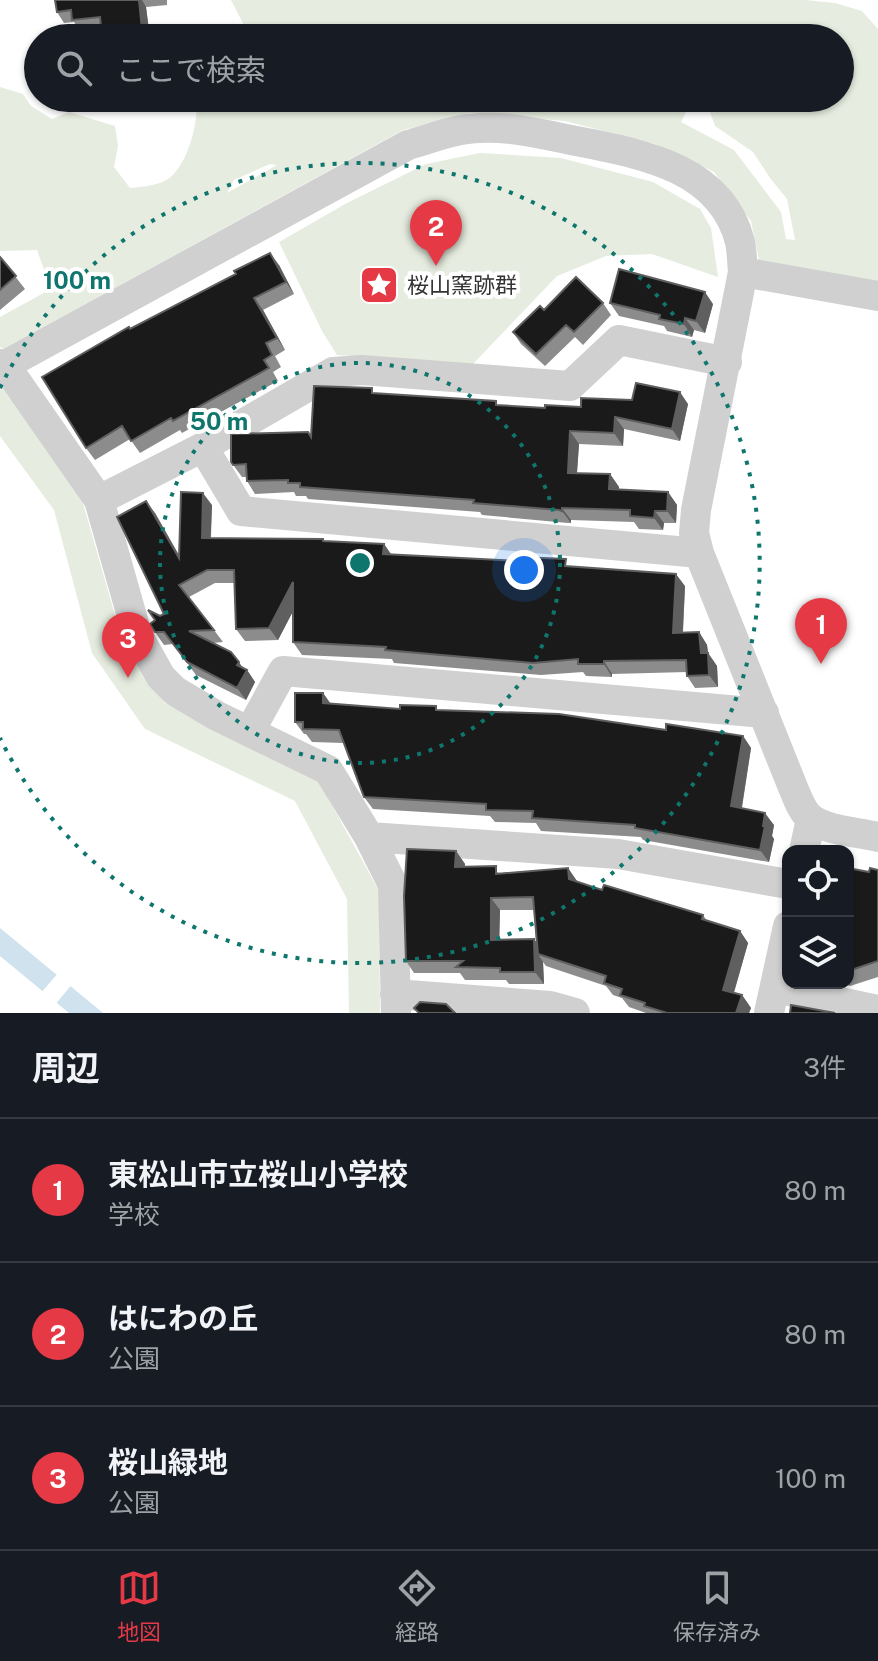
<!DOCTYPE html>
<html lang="ja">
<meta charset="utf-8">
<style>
body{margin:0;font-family:"Public Sans","Noto Sans JP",sans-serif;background:#20242c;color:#f1f3f6}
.controls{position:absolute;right:24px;bottom:24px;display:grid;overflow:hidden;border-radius:16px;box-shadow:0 2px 6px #0004}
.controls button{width:72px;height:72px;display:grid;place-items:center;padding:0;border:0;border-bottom:2px solid #363941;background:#171b24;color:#f1f3f6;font:40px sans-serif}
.you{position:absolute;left:524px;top:570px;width:28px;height:28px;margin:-20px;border:6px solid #fff;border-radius:50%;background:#1a73e8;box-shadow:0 0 0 12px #1a73e833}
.badge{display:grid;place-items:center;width:52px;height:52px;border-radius:50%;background:#e63946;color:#fff;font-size:26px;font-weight:700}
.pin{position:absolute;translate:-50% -66px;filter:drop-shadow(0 2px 4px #0008)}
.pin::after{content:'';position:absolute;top:42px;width:28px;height:24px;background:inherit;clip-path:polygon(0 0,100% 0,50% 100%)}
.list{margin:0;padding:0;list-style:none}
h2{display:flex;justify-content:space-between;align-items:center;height:104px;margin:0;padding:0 32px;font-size:34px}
h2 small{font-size:26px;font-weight:400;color:#9ea1a6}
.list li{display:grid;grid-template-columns:52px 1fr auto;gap:24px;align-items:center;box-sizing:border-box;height:144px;padding:0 32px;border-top:2px solid #363941}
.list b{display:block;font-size:30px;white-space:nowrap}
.list p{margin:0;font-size:26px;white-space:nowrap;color:#9ea1a6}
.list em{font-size:26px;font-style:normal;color:#9ea1a6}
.icon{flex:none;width:44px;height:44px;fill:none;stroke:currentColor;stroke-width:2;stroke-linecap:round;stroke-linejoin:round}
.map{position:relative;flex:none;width:878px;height:1013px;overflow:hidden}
.search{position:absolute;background:#171b24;box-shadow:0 2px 6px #0004;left:24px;right:24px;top:24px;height:88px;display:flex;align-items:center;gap:20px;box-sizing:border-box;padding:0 28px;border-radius:44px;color:#9ea1a6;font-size:30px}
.sheet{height:536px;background:#171b24}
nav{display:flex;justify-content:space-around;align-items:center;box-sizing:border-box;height:112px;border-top:2px solid #363941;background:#171b24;font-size:22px;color:#9ea1a6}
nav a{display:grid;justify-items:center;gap:4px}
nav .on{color:#e63946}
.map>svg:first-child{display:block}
</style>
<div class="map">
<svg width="878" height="1013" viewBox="0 0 878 1013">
<rect width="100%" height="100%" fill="#fff"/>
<path fill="#e6ecdf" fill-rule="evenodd" d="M231 0H805L835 3 862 11 878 29V287L760 265 751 221 714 172 655 144 565 121 471 113 403 130 3 349 0 347V317L51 289 37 250 0 251V87L23 94 31 106 52 119 69 112 115 126 118 146 114 167 130 188C143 187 163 185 172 176 190 158 198 122 197 98H840V38H239L249 35ZM688 108 710 112 715 126 753 152 770 178 787 199 795 240 786 239 781 212 734 150 681 122ZM270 164 277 165 227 193 234 180Z
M480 153 561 158 653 182 700 209 711 228 718 277 652 254 606 256 557 276 473 364 337 355 322 331 279 242 347 203 426 164Z
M0 384 80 493 123 643 165 703 317 778 379 891 380 1013H349L347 899 295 801 145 729 92 653 54 510 0 436Z"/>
<path fill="#cfe2ee" d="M0 928 103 1013H69L0 956Z"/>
<path fill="#fff" d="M59 972 73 983 54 1006 40 994Z"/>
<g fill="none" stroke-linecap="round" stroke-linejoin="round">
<path stroke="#d0d0d0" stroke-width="30" d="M743 272 878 296
M0 364 5 365 408 145C426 140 444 133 461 130 497 123 537 133 571 140 636 153 721 165 740 242 742 251 742 263 743 272L696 510 694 533 699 553 794 790C798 799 802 811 810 818 826 831 858 832 878 837
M5 365 99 500 137 634 161 677 175 691 217 716 328 770 369 837 393 885 396 1013
M203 447 241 511 699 553
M99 500 203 447 333 372 362 370 570 386 619 340 727 362
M250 731 283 671 764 713
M369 837 618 854 788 884
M804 851 811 819
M775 988 878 1010
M395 994 550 1006 575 1013
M769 1013 788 926"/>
</g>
<path fill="#8c8c8c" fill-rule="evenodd" d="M55 0H167V5L146 7 150 38H104L102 35 101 29 80 31 74 22 64 23 57 12Z
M0 257 25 289 0 310Z
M279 265 294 294 263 310 285 350 275 356 281 367 273 372 278 381 182 433 180 430 140 453 130 439 95 460 86 448 130 329Z
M603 303 611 315 583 345 575 337 545 366 521 344 513 332 544 310Z
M610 303 713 304 705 333 694 330 692 337 667 331 664 326 619 316Z
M375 393 499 405 545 408 688 404 680 441 624 429 623 446 579 444 577 473 610 474 619 487 618 489 668 492 677 505 676 523H664L663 530 639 529 634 522 571 520V523H568L482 515 480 512 308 499 306 496H296L294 492 255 494 247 481V477H242L231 462 311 436Z
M212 505 211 538 323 539 325 541 384 544 391 554 571 567 685 586 683 633 699 632 707 645 708 653 717 666 718 687 695 688 687 676V672L612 674V677L586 676 583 672 541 675 394 663 392 659 302 655 293 642V611L278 640 245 641 236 629 234 583H215L189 597 223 642 212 643 247 670 255 682 246 700 196 675 173 644 164 645 155 632 160 616 164 614 155 513 179 555Z
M323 693 331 704 400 709 438 710 743 736 751 748 742 808 774 825 772 836 774 839 769 862 643 840 641 837 541 831 536 823 495 822 490 816 373 809 364 797 344 743 312 742 306 734H304L295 722Z
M456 851 465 864 464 867 501 873 568 868 577 882 602 890 703 915 707 921 740 931 748 943 734 993 742 995 751 1008 749 1013H646L629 1007 622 998 613 995 606 986 546 966 543 962 544 984H509L506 980H465L460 973H414L406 961ZM500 910H534L536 942 534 939 499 940Z
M848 868 869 872 878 870V977L850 986 842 983H848Z"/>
<path fill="#5f5f5f" d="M139 0H142L146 7 150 38H148L142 30Z
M270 253 279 265 294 294 286 282Z
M705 292 713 304 705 333 696 321Z
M254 298 263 310 285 350 277 338Z
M685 318 694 330 692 337 684 324Z
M680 392 688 404 680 441 672 429Z
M615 417 624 429 623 446 614 433Z
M570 431 579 444 576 486 568 473Z
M610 474 619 487 618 501 609 489Z
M668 492 677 505 676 523 667 511Z
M203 493 212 505 210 550 202 538Z
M146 501 155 513 187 570 179 558Z
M562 508 571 520V523L562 511Z
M655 511 664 523 663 530 654 518Z
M384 544 392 556 383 554Z
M676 574 685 586 682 646 673 633Z
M293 582 302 594 278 640 269 628Z
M699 632 707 645 708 653 717 666 718 687 709 675 701 653Z
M604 661 612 674V677L604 664Z
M239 662 245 672 247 670 255 682 246 700 237 688V665Z
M323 693 332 706 323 703Z
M743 736 751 748 740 818 731 806Z
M765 813 774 825 772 836 774 839 769 862 760 850Z
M456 851 465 864 464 879 455 867Z
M568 868 577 881 578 892 569 879Z
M491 898 500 910 499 953 491 940Z
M740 931 748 943 731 1002 723 990Z
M534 939 543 952 538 954 543 962 544 984 535 972Z
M742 995 751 1008 749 1013H736Z"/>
<path fill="#1a1a1a" stroke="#5f5f5f" stroke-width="2" d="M55 0H139L142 30 102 35 100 17 72 20 71 10 57 12Z
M270 253 286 282 254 298 277 338 266 343 272 355 264 360 269 368 173 421 171 418 131 441 122 426 86 448 42 377 129 327 130 329 236 274 234 271Z
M0 257 16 276 0 290Z
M619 269 705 292 696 321 685 318 684 324 659 319 660 315 610 303Z
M576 277 603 303 574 332 566 325 536 354 513 332 540 306 544 310Z
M636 383 680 392 672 429 615 417 614 433 570 431 568 473 610 474 609 489 668 492 667 511H655L654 518 630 516V510L562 508V511L559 510 473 503 474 500 300 487V483H288V480L247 481 246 464 233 465 231 462V434L308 432 311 437 314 386 372 388V393L496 401V405L545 408V405L581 407V398L632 400Z
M181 492 203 493 202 538 323 539V541L384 544 383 554 519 561V557L566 559 565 566 676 574 673 633 699 632 701 653H708L709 675 687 676 686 660 604 661V664H578V659L533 663 385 650 386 647 293 642V582L269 628 236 629 234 570H207L179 585 214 630 189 631 231 652 239 662 237 665 247 670 237 688 187 662 164 632H155L150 624 155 620 148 610 160 616 164 614 117 517 146 501 179 558Z
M295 693H323V703L400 709V705L436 706V710L559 714 666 730V724L743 736 731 806 765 813 763 826H765L760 850 635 828V825L532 818 533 811 486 810V804L364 797 339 730 303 729V722H295Z
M407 849 456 851 455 867 496 866V874L568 868 569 879 602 890 604 885 703 915 702 919 740 931 723 990 742 995 736 1013H667L644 1006 645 1003 620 995 622 989 604 983 606 976 538 954 533 897 491 898V940L534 939 535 972H500V968L456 967 463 961H406L404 896Z
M848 868 869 872 870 868 878 870V961L848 971Z
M420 1002 446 1004 455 1013H419L414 1008Z
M791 1005 835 1013H790Z"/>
<g fill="none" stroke="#0f766e" stroke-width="4" stroke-dasharray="4 8">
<circle cx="360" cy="563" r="200"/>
<path d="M0 388A400 400 0 1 1 0 738"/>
</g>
<defs>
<g id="sight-square" transform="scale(2)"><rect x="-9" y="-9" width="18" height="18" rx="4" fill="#e63946" stroke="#fff"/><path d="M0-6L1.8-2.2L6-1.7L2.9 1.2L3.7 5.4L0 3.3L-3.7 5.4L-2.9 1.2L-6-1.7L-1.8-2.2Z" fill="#fff"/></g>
</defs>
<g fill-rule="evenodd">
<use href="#sight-square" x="379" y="285"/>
</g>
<g text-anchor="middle" stroke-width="8" stroke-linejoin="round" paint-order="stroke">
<g font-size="22" fill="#333" stroke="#fff" text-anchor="start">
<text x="407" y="293">桜山窯跡群</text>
</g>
</g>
<circle cx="360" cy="563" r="12" fill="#0f766e" stroke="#fff" stroke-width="4"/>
<g font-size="24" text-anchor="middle" font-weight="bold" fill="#0f766e" stroke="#fff" stroke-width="8" stroke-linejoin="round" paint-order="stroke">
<text x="77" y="289">100 m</text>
<text x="219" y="430">50 m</text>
</g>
</svg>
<div class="controls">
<button><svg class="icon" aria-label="locate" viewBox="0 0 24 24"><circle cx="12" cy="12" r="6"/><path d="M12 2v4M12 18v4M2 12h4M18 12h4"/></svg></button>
<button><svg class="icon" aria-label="layers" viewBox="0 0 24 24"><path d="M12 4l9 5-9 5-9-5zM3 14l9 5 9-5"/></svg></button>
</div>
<div class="you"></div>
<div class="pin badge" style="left:821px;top:664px">1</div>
<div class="pin badge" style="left:436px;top:266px">2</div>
<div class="pin badge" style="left:128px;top:678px">3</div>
<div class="search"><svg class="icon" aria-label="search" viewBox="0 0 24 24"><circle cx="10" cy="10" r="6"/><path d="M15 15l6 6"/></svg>ここで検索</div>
</div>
<section class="sheet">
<h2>周辺<small>3件</small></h2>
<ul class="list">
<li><span class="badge">1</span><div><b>東松山市立桜山小学校</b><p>学校</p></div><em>80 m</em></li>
<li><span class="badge">2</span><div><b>はにわの丘</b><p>公園</p></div><em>80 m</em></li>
<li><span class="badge">3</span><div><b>桜山緑地</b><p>公園</p></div><em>100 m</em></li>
</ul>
</section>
<nav>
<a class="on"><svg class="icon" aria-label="map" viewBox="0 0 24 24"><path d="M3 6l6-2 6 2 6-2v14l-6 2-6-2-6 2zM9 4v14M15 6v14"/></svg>地図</a>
<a><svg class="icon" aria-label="directions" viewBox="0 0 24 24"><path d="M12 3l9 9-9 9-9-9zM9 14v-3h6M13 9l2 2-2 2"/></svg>経路</a>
<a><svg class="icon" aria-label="saved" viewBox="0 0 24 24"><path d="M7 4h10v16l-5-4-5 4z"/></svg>保存済み</a>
</nav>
